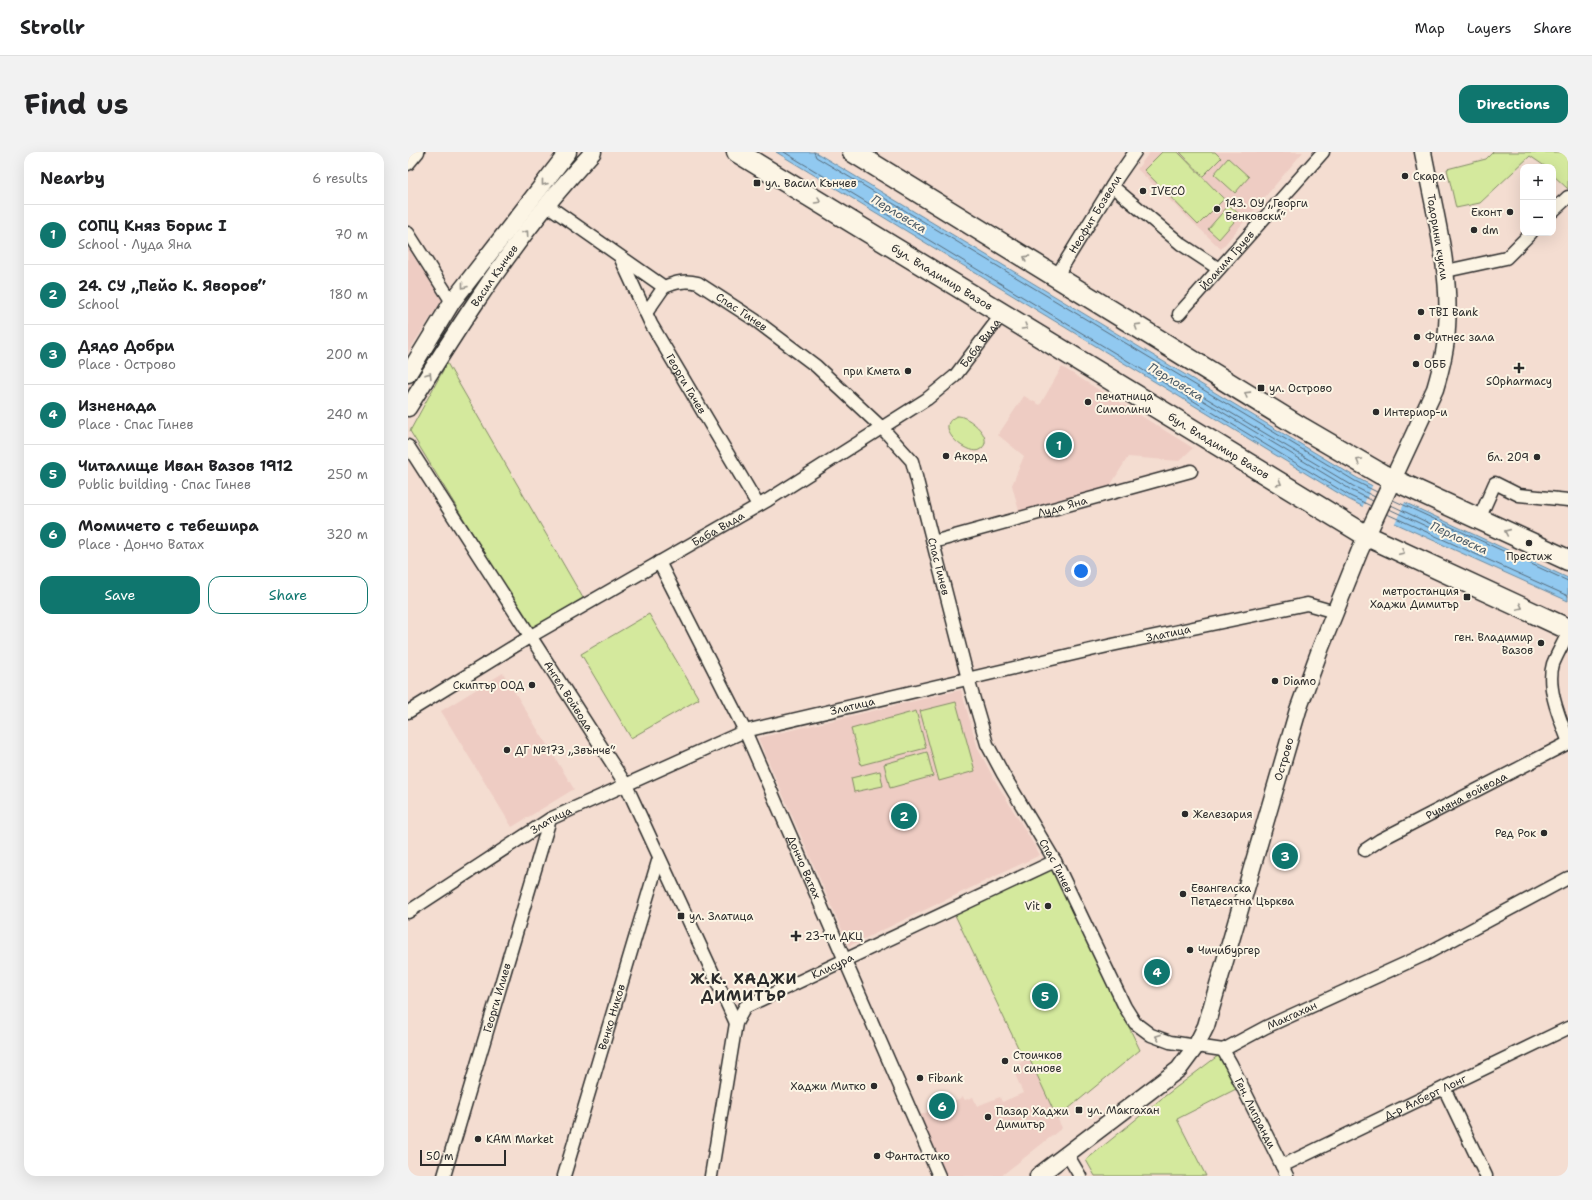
<!DOCTYPE html>
<meta charset="utf-8">
<style>
body{margin:0;font-family:"Shantell Sans",sans-serif;background:#f2f2f2;color:#202124}
.controls{position:absolute;right:12px;top:12px;display:grid;overflow:hidden;border-radius:8px;box-shadow:0 4px 16px #0002}
.controls button{width:36px;height:36px;display:grid;place-items:center;padding:0;border:0;border-bottom:1px solid #e0e0e0;background:#fff;color:#202124;font:20px sans-serif}
.scale{position:absolute;left:12px;bottom:10px;width:86px;box-sizing:border-box;padding-left:4px;border:2px solid #2b2b2b;border-top:0;font-size:11px;line-height:14px;white-space:nowrap;color:#2b2b2b;-webkit-text-stroke:3px #fcf5e5;paint-order:stroke}
.you{position:absolute;left:673px;top:419px;width:14px;height:14px;margin:-10px;border:3px solid #fff;border-radius:50%;background:#1a73e8;box-shadow:0 0 0 6px #1a73e833}
.badge{display:grid;place-items:center;width:26px;height:26px;border-radius:50%;background:#0f766e;color:#fff;font-size:13px;font-weight:700}
.pin{position:absolute;translate:-50% -50%;border:2px solid #fff;box-shadow:0 1px 4px #0006}
.list{margin:0;padding:0;list-style:none}
h2{display:flex;justify-content:space-between;align-items:center;height:52px;margin:0;padding:0 16px;font-size:17px}
h2 small{font-size:13px;font-weight:400;color:#757577}
.list li{display:grid;grid-template-columns:26px 1fr auto;gap:12px;align-items:center;box-sizing:border-box;height:60px;padding:0 16px;border-top:1px solid #e0e0e0}
.list b{display:block;font-size:15px;white-space:nowrap}
.list p{margin:0;font-size:13px;white-space:nowrap;color:#757577}
.list em{font-size:13px;font-style:normal;color:#757577}
.actions{display:flex;gap:8px;padding:12px 16px}
.actions a{flex:1;padding:9px 0;border:1px solid #0f766e;border-radius:12px;text-align:center;font-size:14px;color:#0f766e}
.actions .main{background:#0f766e;color:#fff}
.map{position:relative;flex:none;width:1160px;height:1024px;overflow:hidden;border-radius:12px}
header{display:flex;align-items:center;gap:24px;box-sizing:border-box;height:56px;padding:0 20px;background:#fff;border-bottom:1px solid #e0e0e0}
header strong{font-size:19px}
nav{display:flex;gap:22px;margin-inline-start:auto;font-size:14px}
.intro{display:flex;align-items:center;justify-content:space-between;box-sizing:border-box;height:96px;padding:0 24px}
h1{margin:0;font-size:28px}
.button{padding:10px 18px;border-radius:12px;background:#0f766e;color:#fff;font-size:14px;font-weight:700}
main{display:flex;gap:24px;padding:0 24px}
aside{flex:1;background:#fff;border-radius:12px;box-shadow:0 4px 16px #0002}
.map>svg:first-child{display:block}
</style>
<header>
<strong>Strollr</strong>
<nav><a>Map</a><a>Layers</a><a>Share</a></nav>
</header>
<div class="intro"><h1>Find us</h1><a class="button">Directions</a></div>
<main>
<aside>
<h2>Nearby<small>6 results</small></h2>
<ul class="list">
<li><span class="badge">1</span><div><b>СОПЦ Княз Борис I</b><p>School · Луда Яна</p></div><em>70 m</em></li>
<li><span class="badge">2</span><div><b>24. СУ „Пейо К. Яворов“</b><p>School</p></div><em>180 m</em></li>
<li><span class="badge">3</span><div><b>Дядо Добри</b><p>Place · Острово</p></div><em>200 m</em></li>
<li><span class="badge">4</span><div><b>Изненада</b><p>Place · Спас Гинев</p></div><em>240 m</em></li>
<li><span class="badge">5</span><div><b>Читалище Иван Вазов 1912</b><p>Public building · Спас Гинев</p></div><em>250 m</em></li>
<li><span class="badge">6</span><div><b>Момичето с тебешира</b><p>Place · Дончо Ватах</p></div><em>320 m</em></li>
</ul>
<div class="actions"><a class="main">Save</a><a>Share</a></div>
</aside>
<div class="map">
<svg width="1160" height="1024" viewBox="0 0 1160 1024">
<rect width="100%" height="100%" fill="#f4ddd1"/>
<filter id="ink" filterUnits="userSpaceOnUse"><feTurbulence type="fractalNoise" baseFrequency=".025" numOctaves="2"/><feDisplacementMap in="SourceGraphic" scale="8" xChannelSelector="R" yChannelSelector="G"/><feConvolveMatrix kernelMatrix="1 2 1 2 8 2 1 2 1" color-interpolation-filters="sRGB"/></filter>
<g filter="url(#ink)">
<path fill="#eeccc3" d="M742 0H895L813 97 729 17Z
M0 96 34 148 0 200Z
M654 215 785 296 771 309 720 305 702 334 611 359 604 333 616 304 590 283 616 244 632 253Z
M95 521 166 637 104 675 33 559Z
M553 538 570 597 585 625 632 703 441 794 350 586Z
M621 906 654 976 593 1024H537L510 964 555 945 557 948 565 945 569 954 592 945 594 950 615 941 604 915Z"/>
<path fill="#d4e99d" stroke="#808a64" d="M754 0H770L816 47 790 73 736 18Z
M772 0H807L813 6 795 24Z
M1085 0H1160V37L1145 23V15H1138L1122 4 1072 51 1048 56 1039 17 1078 7Z
M820 6 841 25 827 41 806 22Z
M821 53 832 63 811 87 800 77Z
M39 211 175 446 123 477 2 279Z
M549 264C560 263 590 288 571 298 560 304 523 275 549 264Z
M241 462 291 547 223 586 173 502Z
M548 550 567 619 531 629 512 559Z
M508 559 518 596 453 613 443 577Z
M519 600 525 624 482 636 476 612Z
M472 619 475 634 446 640 443 626Z
M645 716 732 898 649 966 621 906 616 908 547 763Z
M811 903 828 937 769 967 798 1024H687L678 1008 753 947Z"/>
<path fill="#91c9f0" stroke="#688aa1" d="M368 0H407L949 326 1000 352 1160 426V449L989 372 940 347Z"/>
<path fill="#f4ddd1" d="M965 332 998 348 986 373 954 356Z"/>
<g fill="none" stroke-linecap="round" stroke-linejoin="round">
<path stroke="#546a7a" stroke-width="1" d="M376 0 942 344 963 354
M406 0 408 5 947 329 969 340
M985 348 1160 429
M965 349 945 339 776 237V234H778L945 334 967 345
M981 357 1050 389 1053 388 1052 386 983 353
M979 362 1160 444"/>
<g stroke="#2b2b2b" stroke-width="15">
<g id="minor">
<path d="M0 12 10 0"/>
<path d="M704 34 773 92 811 117"/>
<path id="s1" d="M139 53 256 135C268 130 277 128 290 131L347 168 408 214 474 276 504 309 560 527 579 592 595 622 647 709 717 855 727 871 743 883 762 890 815 898 858 875 1018 802 1160 726"/>
<path d="M1145 59 1160 45"/>
<path d="M0 81 44 150"/>
<path id="s2" d="M213 107 243 172 350 353"/>
<path d="M1038 119 1098 106 1123 81"/>
<path id="s3" d="M648 125 709 26 727 0"/>
<path d="M238 161 256 135"/>
<path id="s4" d="M771 162 915 0"/>
<path id="s5" d="M0 294 218 633 328 871"/>
<path d="M1071 367 1087 331 1111 343 1160 348"/>
<path id="s6" d="M525 390 783 319"/>
<path id="s7" d="M251 410 337 579 531 1024"/>
<path d="M1160 481C1155 492 1149 502 1145 512 1138 535 1152 567 1160 588"/>
<path id="s8" d="M0 560 123 484 360 348 519 247 547 224 594 162"/>
<path id="s9" d="M957 698 972 688 1160 591"/>
<path id="s10" d="M0 760 142 667 337 579 704 493 899 452 927 460"/>
<path id="s11" d="M815 898 823 912 879 1024"/>
<path d="M1036 936 1078 1024"/>
<path d="M659 1002 672 1024"/>
<path id="s12" d="M874 1014 1160 876"/>
<path id="s13" d="M36 1024 142 667"/>
<path id="s14" d="M156 1024 251 706"/>
<path id="s15" d="M303 1024 328 871 337 855 647 709"/>
</g>
</g>
<g stroke="#2b2b2b" stroke-width="19">
<g id="tertiary">
<path d="M0 222 44 150 160 0"/>
<path id="s16" d="M0 256C43 187 87 117 139 53 153 35 169 18 185 0"/>
<path id="s17" d="M630 1024 771 917 788 894 798 874 890 558 913 495 952 398 1027 237C1033 217 1038 197 1039 176 1043 117 1026 58 1015 0"/>
</g>
</g>
<g stroke="#2b2b2b" stroke-width="23">
<g id="primary">
<path id="s18" d="M329 0 959 384 1160 477"/>
<path d="M445 0 894 276 973 322 1160 408"/>
</g>
</g>
<use href="#minor" stroke="#fcf5e5" stroke-width="12"/>
<use href="#tertiary" stroke="#fcf5e5" stroke-width="16"/>
<use href="#primary" stroke="#fcf5e5" stroke-width="20"/>
</g>
<defs><path id="oneway-chevron" d="M-2-3.5L2.5 0L-2 3.5" fill="none" stroke-width="1.6" stroke-linecap="round" stroke-linejoin="round"/></defs>
<g stroke="#949088">
<use href="#oneway-chevron" transform="translate(136 31) rotate(128)"/>
<use href="#oneway-chevron" transform="translate(410 49) rotate(31)"/>
<use href="#oneway-chevron" transform="translate(118 81) rotate(-54)"/>
<use href="#oneway-chevron" transform="translate(618 106) rotate(-148)"/>
<use href="#oneway-chevron" transform="translate(56 134) rotate(128)"/>
<use href="#oneway-chevron" transform="translate(729 174) rotate(-148)"/>
<use href="#oneway-chevron" transform="translate(617 175) rotate(31)"/>
<use href="#oneway-chevron" transform="translate(21 223) rotate(-58)"/>
<use href="#oneway-chevron" transform="translate(839 242) rotate(-148)"/>
<use href="#oneway-chevron" transform="translate(951 309) rotate(-150)"/>
<use href="#oneway-chevron" transform="translate(871 331) rotate(31)"/>
<use href="#oneway-chevron" transform="translate(1099 380) rotate(-156)"/>
<use href="#oneway-chevron" transform="translate(994 400) rotate(25)"/>
<use href="#oneway-chevron" transform="translate(1112 455) rotate(25)"/>
<use href="#oneway-chevron" transform="translate(750 885) rotate(-160)"/>
</g>
</g>
<g fill="#2b2b2b" stroke="#fcf5e5" stroke-width="1.5">
<circle cx="997" cy="24" r="4"/>
<rect x="345" y="27" width="8" height="8" rx="2"/>
<circle cx="735" cy="39" r="4"/>
<circle cx="809" cy="57" r="4"/>
<circle cx="1102" cy="60" r="4"/>
<circle cx="1066" cy="78" r="4"/>
<circle cx="1013" cy="160" r="4"/>
<circle cx="1009" cy="185" r="4"/>
<circle cx="1008" cy="212" r="4"/>
<path d="M1109 210h4v4h4v4h-4v4h-4v-4h-4v-4h4z"/>
<circle cx="500" cy="219" r="4"/>
<rect x="849" y="232" width="8" height="8" rx="2"/>
<circle cx="680" cy="250" r="4"/>
<circle cx="968" cy="260" r="4"/>
<circle cx="538" cy="304" r="4"/>
<circle cx="1129" cy="305" r="4"/>
<circle cx="1121" cy="391" r="4"/>
<rect x="1055" y="441" width="8" height="8" rx="2"/>
<circle cx="1133" cy="491" r="4"/>
<circle cx="867" cy="529" r="4"/>
<circle cx="124" cy="533" r="4"/>
<circle cx="99" cy="598" r="4"/>
<circle cx="777" cy="662" r="4"/>
<circle cx="1136" cy="681" r="4"/>
<circle cx="775" cy="742" r="4"/>
<circle cx="640" cy="754" r="4"/>
<rect x="269" y="760" width="8" height="8" rx="2"/>
<path d="M386 778h4v4h4v4h-4v4h-4v-4h-4v-4h4z"/>
<circle cx="782" cy="798" r="4"/>
<circle cx="597" cy="909" r="4"/>
<circle cx="512" cy="926" r="4"/>
<circle cx="466" cy="934" r="4"/>
<rect x="667" y="954" width="8" height="8" rx="2"/>
<circle cx="580" cy="965" r="4"/>
<circle cx="70" cy="987" r="4"/>
<circle cx="469" cy="1004" r="4"/>
</g>
<g text-anchor="middle" stroke-width="4" stroke-linejoin="round" paint-order="stroke">
<g font-size="11" fill="#2b2b2b" stroke="#fcf5e5" text-anchor="start">
<text x="1005" y="28">Скара</text>
<text x="357" y="35">ул. Васил Кънчев</text>
<text x="743" y="43">IVECO</text>
<text x="817" y="55">143. ОУ „Георги<tspan x="817" dy="13">Бенковски“</tspan></text>
<text x="1094" y="64" text-anchor="end">Еконт</text>
<text x="1074" y="82">dm</text>
<text x="1021" y="164">TBI Bank</text>
<text x="1017" y="189">Фитнес зала</text>
<text x="1016" y="216">ОББ</text>
<text x="492" y="223" text-anchor="end">при Кмета</text>
<text x="1111" y="233" text-anchor="middle">SOpharmacy</text>
<text x="861" y="240">ул. Острово</text>
<text x="688" y="248">печатница<tspan x="688" dy="13">Симолини</tspan></text>
<text x="976" y="264">Интериор-и</text>
<text x="546" y="308">Акорд</text>
<text x="1121" y="309" text-anchor="end">бл. 209</text>
<text x="1121" y="408" text-anchor="middle">Престиж</text>
<text x="1051" y="443" text-anchor="end">метростанция<tspan x="1051" dy="13">Хаджи Димитър</tspan></text>
<text x="1125" y="489" text-anchor="end">ген. Владимир<tspan x="1125" dy="13">Вазов</tspan></text>
<text x="875" y="533">Diamo</text>
<text x="116" y="537" text-anchor="end">Скиптър ООД</text>
<text x="107" y="602">ДГ №173 „Звънче“</text>
<text x="785" y="666">Железария</text>
<text x="1128" y="685" text-anchor="end">Ред Рок</text>
<text x="783" y="740">Евангелска<tspan x="783" dy="13">Петдесятна Църква</tspan></text>
<text x="632" y="758" text-anchor="end">Vit</text>
<text x="281" y="768">ул. Златица</text>
<text x="397" y="788">23-ти ДКЦ</text>
<text x="790" y="802">Чичибургер</text>
<text x="605" y="907">Стоичков<tspan x="605" dy="13">и синове</tspan></text>
<text x="520" y="930">Fibank</text>
<text x="458" y="938" text-anchor="end">Хаджи Митко</text>
<text x="679" y="962">ул. Макгахан</text>
<text x="588" y="963">Пазар Хаджи<tspan x="588" dy="13">Димитър</tspan></text>
<text x="78" y="991">KAM Market</text>
<text x="477" y="1008">Фантастико</text>
</g>
<g font-size="11" fill="#2b2b2b" stroke="#fcf5e5">
<text dy="4" stroke="none"><textPath href="#s3" startOffset="74">Неофит Бозвели</textPath></text>
<text transform="translate(1030 85) rotate(81)" y="4">Тодорини кукли</text>
<text dy="4" stroke="none"><textPath href="#s4" startOffset="72">Йоаким Груев</textPath></text>
<text dy="4" stroke="none"><textPath href="#s16" startOffset="158">Васил Кънчев</textPath></text>
<text dy="4" stroke="none"><textPath href="#s18" startOffset="240">бул. Владимир Вазов</textPath></text>
<text dy="4" stroke="none"><textPath href="#s1" startOffset="230">Спас Гинев</textPath></text>
<text dy="4" stroke="none"><textPath href="#s8" startOffset="684">Баба Вида</textPath></text>
<text dy="4" stroke="none"><textPath href="#s2" startOffset="141">Георги Гачев</textPath></text>
<text dy="4" stroke="none"><textPath href="#s18" startOffset="564">бул. Владимир Вазов</textPath></text>
<text dy="4" stroke="none"><textPath href="#s6" startOffset="134">Луда Яна</textPath></text>
<text dy="4" stroke="none"><textPath href="#s8" startOffset="360">Баба Вида</textPath></text>
<text dy="4" stroke="none"><textPath href="#s1" startOffset="566">Спас Гинев</textPath></text>
<text dy="4" stroke="none"><textPath href="#s10" startOffset="818">Златица</textPath></text>
<text dy="4" stroke="none"><textPath href="#s5" startOffset="297">Ангел Войвода</textPath></text>
<text dy="4" stroke="none"><textPath href="#s10" startOffset="494">Златица</textPath></text>
<text dy="4" stroke="none"><textPath href="#s17" startOffset="506">Острово</textPath></text>
<text dy="4" stroke="none"><textPath href="#s9" startOffset="115">Румяна войвода</textPath></text>
<text dy="4" stroke="none"><textPath href="#s10" startOffset="170">Златица</textPath></text>
<text dy="4" stroke="none"><textPath href="#s1" startOffset="890">Спас Гинев</textPath></text>
<text dy="4" stroke="none"><textPath href="#s7" startOffset="338">Дончо Ватах</textPath></text>
<text dy="4" stroke="none"><textPath href="#s15" startOffset="270">Клисура</textPath></text>
<text dy="4" stroke="none"><textPath href="#s13" startOffset="186">Георги Илиев</textPath></text>
<text dy="4" stroke="none"><textPath href="#s1" startOffset="1237">Макгахан</textPath></text>
<text dy="4" stroke="none"><textPath href="#s14" startOffset="166">Венко Ников</textPath></text>
<text dy="4" stroke="none"><textPath href="#s12" startOffset="159">Д-р Алберт Лонг</textPath></text>
<text dy="4" stroke="none"><textPath href="#s11" startOffset="71">Ген. Липранди</textPath></text>
</g>
<g font-size="12" font-style="italic" fill="#4a5a66" stroke="#fcf5e5">
<text transform="translate(491 62) rotate(31)" y="4">Перловска</text>
<text transform="translate(768 230) rotate(31)" y="4">Перловска</text>
<text transform="translate(1051 386) rotate(25)" y="4">Перловска</text>
</g>
<g font-size="15" font-weight="bold" letter-spacing="1" fill="#2b2b2b" stroke="#fcf5e5">
<text x="336" y="832">Ж.К. ХАДЖИ<tspan x="336" dy="17">ДИМИТЪР</tspan></text>
</g>
</g>
</svg>
<div class="controls">
<button>+</button>
<button>−</button>
</div>
<div class="scale">50 m</div>
<div class="you"></div>
<div class="pin badge" style="left:651px;top:293px">1</div>
<div class="pin badge" style="left:496px;top:664px">2</div>
<div class="pin badge" style="left:877px;top:704px">3</div>
<div class="pin badge" style="left:749px;top:820px">4</div>
<div class="pin badge" style="left:637px;top:844px">5</div>
<div class="pin badge" style="left:534px;top:954px">6</div>
</div>
</main>
